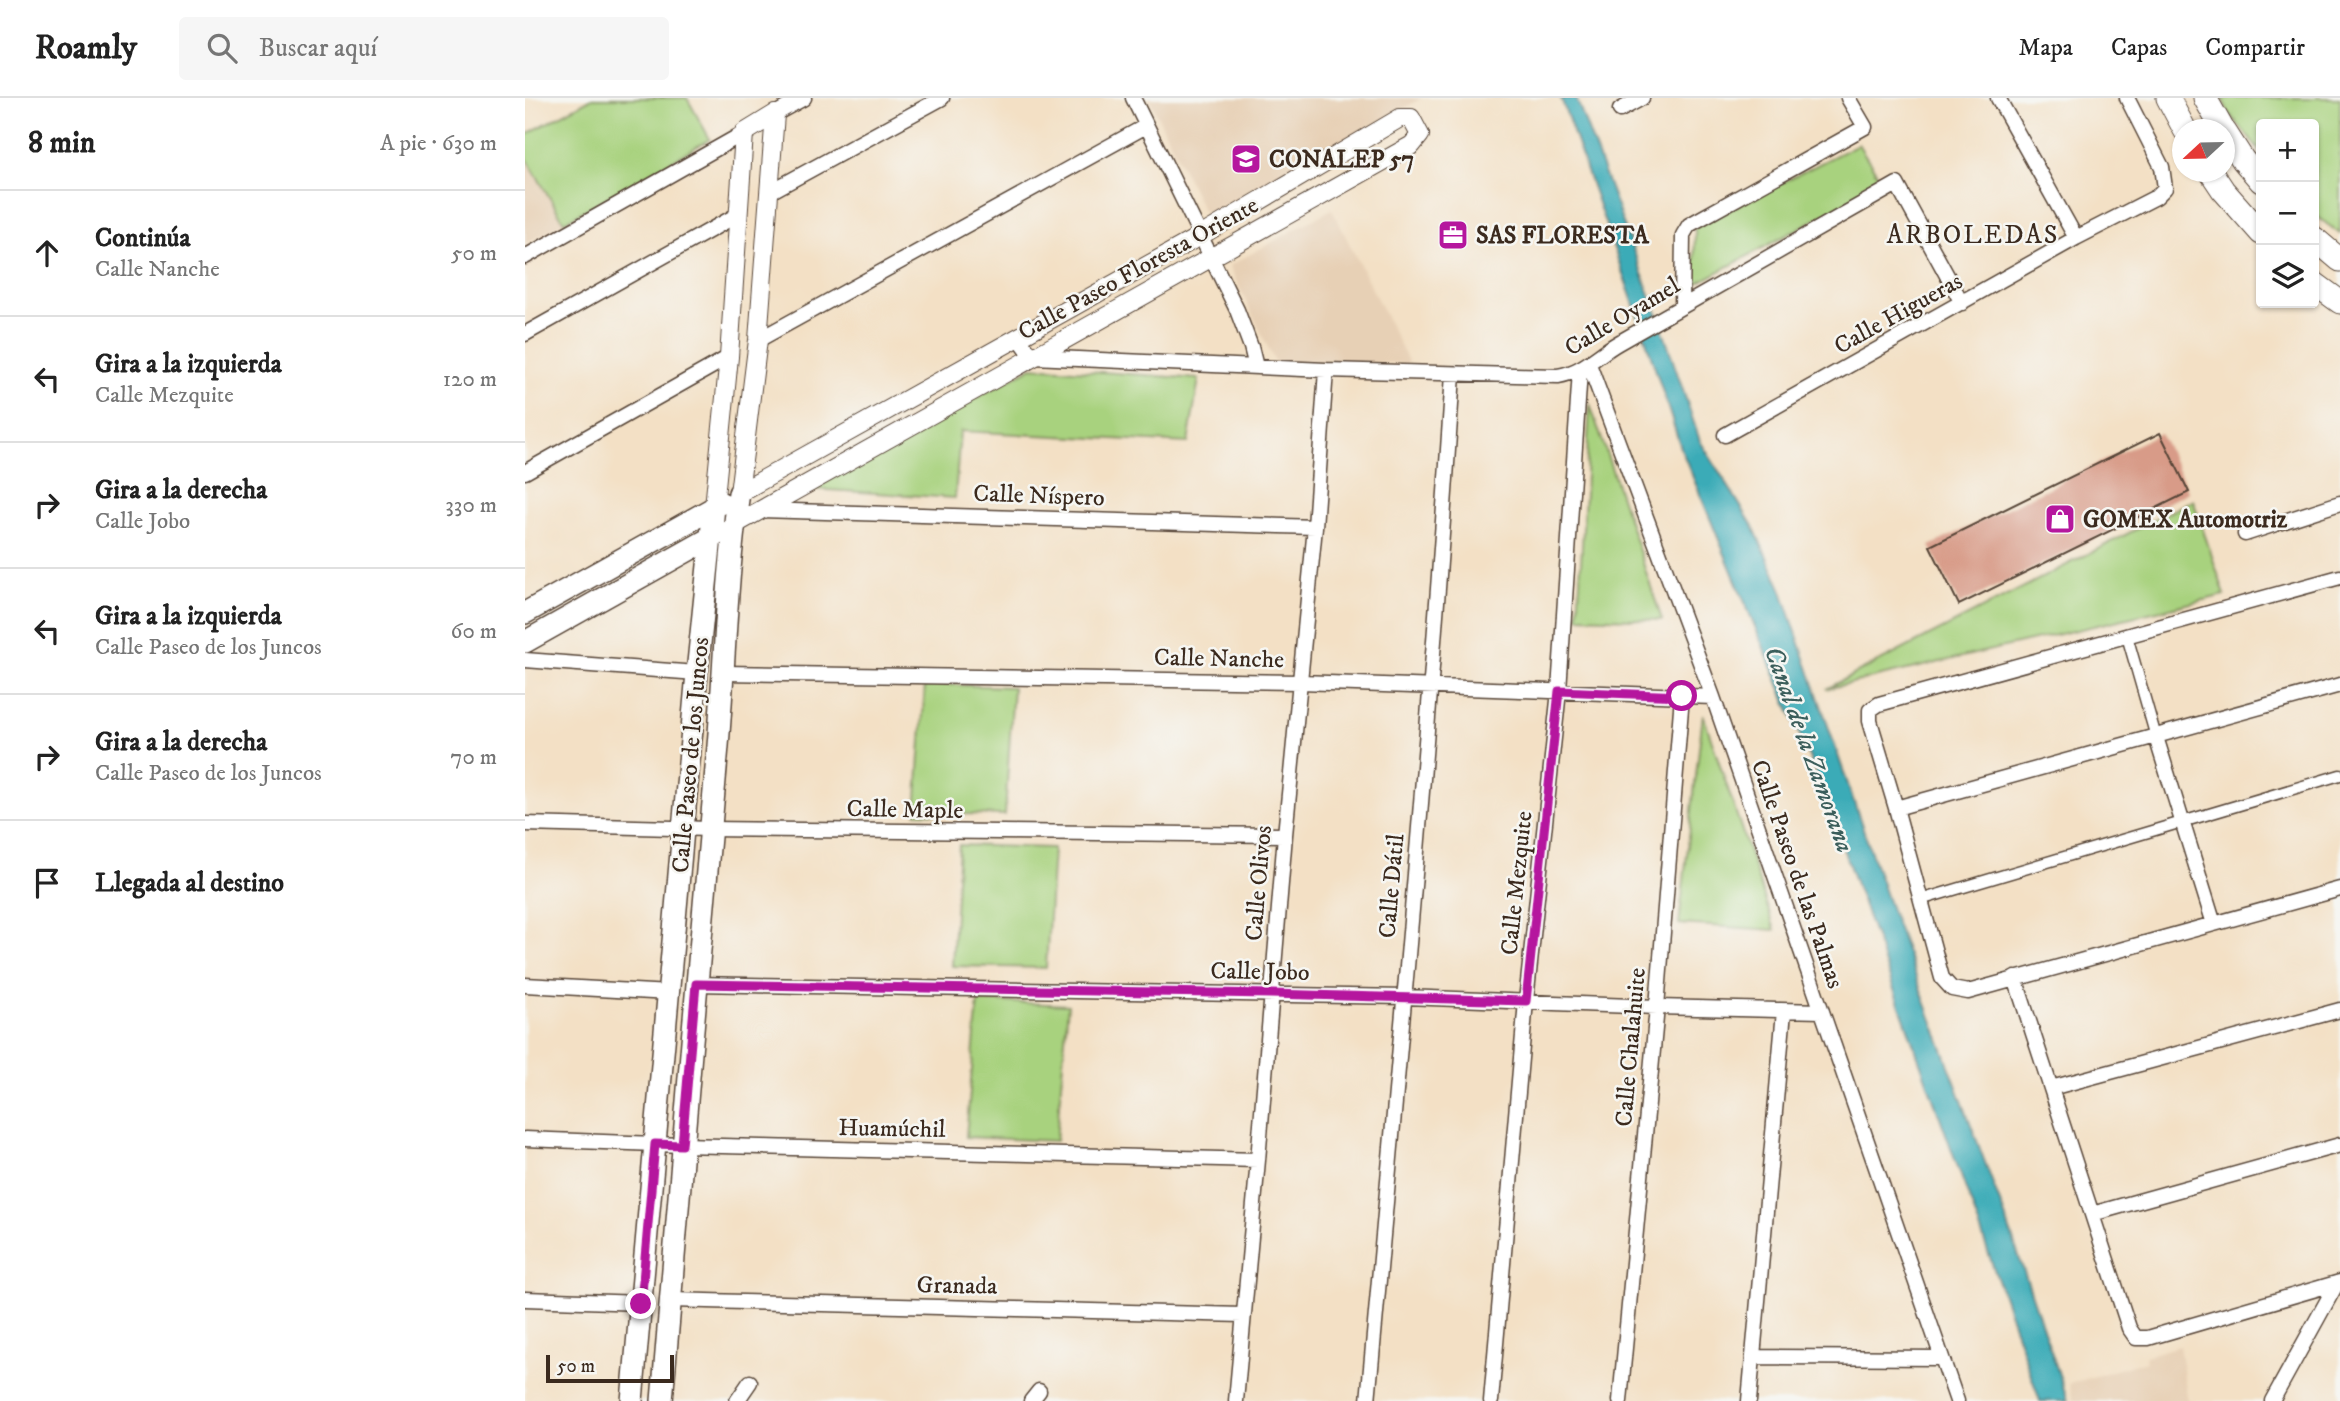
<!DOCTYPE html>
<html lang="es">
<meta charset="utf-8">
<style>
body{margin:0;font-family:"IM FELL DW Pica",serif;background:#f6f6f6;color:#222}
.controls{position:absolute;right:21px;top:21px;display:grid;overflow:hidden;border-radius:7px;box-shadow:0 2px 5px #0004}
.controls button{width:63px;height:63px;display:grid;place-items:center;padding:0;border:0;border-bottom:2px solid #e0e0e0;background:#fff;color:#222;font:35px sans-serif}
.compass{position:absolute;left:1647px;top:21px;width:63px;height:63px;border-radius:50%;background:#fff;box-shadow:0 2px 5px #0004;rotate:248deg}
.scale{position:absolute;left:21px;bottom:18px;width:128px;box-sizing:border-box;padding-left:7px;border:4px solid #3b2a1e;border-top:0;font-size:19px;line-height:24px;white-space:nowrap;color:#3b2a1e;-webkit-text-stroke:5px #f6f6f2;paint-order:stroke}
.stop{position:absolute;width:21px;height:21px;margin:-16px;border:5px solid #b5179e;border-radius:50%;background:#fff}
.stop.end{background:#b5179e;border-color:#fff;box-shadow:0 2px 7px #0008}
.list{margin:0;padding:0;list-style:none}
h2{display:flex;justify-content:space-between;align-items:center;height:91px;margin:0;padding:0 28px;font-size:30px}
h2 small{font-size:23px;font-weight:400;color:#767676}
.list li{display:grid;grid-template-columns:46px 1fr auto;gap:21px;align-items:center;box-sizing:border-box;height:126px;padding:0 28px;border-top:2px solid #e0e0e0}
.list b{display:block;font-size:26px;white-space:nowrap}
.list p{margin:0;font-size:23px;white-space:nowrap;color:#767676}
.list em{font-size:23px;font-style:normal;color:#767676}
.icon{flex:none;width:38px;height:38px;fill:none;stroke:currentColor;stroke-width:2;stroke-linecap:round;stroke-linejoin:round}
.map{position:relative;flex:none;width:1815px;height:1303px;overflow:hidden}
header{display:flex;align-items:center;gap:42px;box-sizing:border-box;height:98px;padding:0 35px;background:#fff;border-bottom:2px solid #e0e0e0}
header strong{font-size:33px}
nav{display:flex;gap:38px;margin-inline-start:auto;font-size:24px}
.search{width:490px;height:63px;background:#f6f6f6;display:flex;align-items:center;gap:18px;box-sizing:border-box;padding:0 24px;border-radius:7px;color:#767676;font-size:26px}
main{display:flex}
aside{flex:1;background:#fff}
.map>svg:first-child{display:block}
</style>
<header>
<strong>Roamly</strong>
<div class="search"><svg class="icon" aria-label="search" viewBox="0 0 24 24"><circle cx="10" cy="10" r="6"/><path d="M15 15l6 6"/></svg>Buscar aquí</div>
<nav><a>Mapa</a><a>Capas</a><a>Compartir</a></nav>
</header>
<main>
<aside>
<h2>8 min<small>A pie · 630 m</small></h2>
<ul class="list">
<li><svg class="icon" aria-label="ahead" viewBox="0 0 24 24"><path d="M12 20V5M6 11l6-6 6 6"/></svg><div><b>Continúa</b><p>Calle Nanche</p></div><em>50 m</em></li>
<li><svg class="icon" aria-label="left" viewBox="0 0 24 24"><path d="M17 20v-9H6M10 6l-5 5 5 5"/></svg><div><b>Gira a la izquierda</b><p>Calle Mezquite</p></div><em>120 m</em></li>
<li><svg class="icon" aria-label="right" viewBox="0 0 24 24"><path d="M7 20v-9h11M14 6l5 5-5 5"/></svg><div><b>Gira a la derecha</b><p>Calle Jobo</p></div><em>330 m</em></li>
<li><svg class="icon" aria-label="left" viewBox="0 0 24 24"><path d="M17 20v-9H6M10 6l-5 5 5 5"/></svg><div><b>Gira a la izquierda</b><p>Calle Paseo de los Juncos</p></div><em>60 m</em></li>
<li><svg class="icon" aria-label="right" viewBox="0 0 24 24"><path d="M7 20v-9h11M14 6l5 5-5 5"/></svg><div><b>Gira a la derecha</b><p>Calle Paseo de los Juncos</p></div><em>70 m</em></li>
<li><svg class="icon" aria-label="arrive" viewBox="0 0 24 24"><path d="M6 21V4h12l-3 4 3 4H6"/></svg><div><b>Llegada al destino</b></div></li>
</ul>
</aside>
<div class="map">
<svg width="1815" height="1303" viewBox="0 0 1815 1303">
<rect width="100%" height="100%" fill="#f6f6f2"/>
<filter id="ink" filterUnits="userSpaceOnUse"><feTurbulence type="fractalNoise" baseFrequency=".0143" numOctaves="2"/><feDisplacementMap in="SourceGraphic" scale="14" xChannelSelector="R" yChannelSelector="G"/><feConvolveMatrix kernelMatrix="1 2 1 2 8 2 1 2 1" color-interpolation-filters="sRGB"/></filter>
<filter id="wash" filterUnits="userSpaceOnUse"><feTurbulence type="fractalNoise" baseFrequency=".00686" numOctaves="4" result="noise"/><feDisplacementMap in="SourceGraphic" scale="28" xChannelSelector="R" yChannelSelector="G"/><feGaussianBlur stdDeviation="1.57" result="paint"/><feColorMatrix in="noise" values="0 0 0 0 0 0 0 0 0 0 0 0 0 0 0 0 0 1.4 0 .05"/><feComposite in="paint" operator="in"/></filter>
<g filter="url(#wash)">
<rect width="100%" height="100%" fill="#f3e0c5"/>
<path fill="#e7d0b5" d="M624 0H897L682 121Z
M0 58 39 124 0 146Z
M807 111 884 265 750 264 704 168Z
M1654 1248 1663 1303H1548L1544 1286 1621 1263 1620 1258Z"/>
<path fill="#a8d27e" stroke="#727e4e" stroke-width="2" d="M67 0H162L185 41 39 124 0 58V37Z
M1697 0H1815V136L1789 116V26H1736V55L1703 14Z
M1333 46 1358 85 1169 187 1170 129Z
M507 269 674 281 663 345 435 333 430 400 286 391Z
M1065 306 1137 522 1053 519Z
M1668 402 1700 497 1301 591Z
M400 586 488 589 480 717 391 715Z
M1178 616 1250 832 1154 826Z
M434 747 528 750 521 870 427 868Z
M453 903 543 907 531 1043 441 1039Z"/>
<path fill="#3aabb7" stroke="#3a6a6a" stroke-width="2" d="M1036 0H1051L1133 218 1175 343 1228 428 1256 490 1362 801 1481 1121 1543 1303H1515L1452 1122 1292 678 1157 353 1116 227Z"/>
<g id="blocks">
<path fill="#d89b88" d="M1635 335 1664 394 1434 507 1405 448Z"/>
</g>
</g>
<g filter="url(#ink)">
<use href="#blocks" fill-opacity="0" stroke="#574537" stroke-width="2"/>
<g fill="none" stroke-linecap="round" stroke-linejoin="round">
<g stroke="#574537" stroke-width="13">
<path id="pedestrian" d="M1602 538 1631 639
M1395 802 1815 677"/>
</g>
<g stroke="#574537" stroke-width="17">
<path id="minor" d="M608 0 712 212 726 249 731 269
M1473 0 1551 140
M1095 12 1117 0
M250 16 279 0
M243 95 417 0
M0 159 219 35
M1157 208 1158 137 1164 127 1340 29 1323 0
M0 236 214 116
M494 240 508 259 801 272 1033 278C1058 274 1072 257 1093 245L1372 86 1437 205
M233 242 621 28
M1064 266 1188 599 1432 1303
M1200 337 1551 140 1631 99 1640 90 1637 69 1602 0
M0 374 204 259
M236 412 790 429
M1720 436 1815 405
M1815 479 1354 606 1345 612V623L1371 710 1417 880 1427 891 1443 894 1815 791
M0 562 172 575
M199 575 776 584 1188 599
M1631 639 1689 826
M1371 710 1815 587
M0 726 185 731 760 737
M1490 880 1604 1230 1611 1240H1623L1815 1184
M171 886 880 899 1132 909 1297 913
M0 887 145 895
M1526 990 1815 912
M0 1041 157 1047 733 1062
M1567 1116 1815 1047
M0 1201 116 1205
M145 1202 717 1217
M1228 1259 1417 1260
M212 1303 225 1284
M506 1303 514 1293
M711 1303 733 1062 760 737 790 429 801 272
M843 1303C874 961 906 619 928 276
M966 1303 1001 903 1034 593 1055 272
M1095 1303 1132 909 1157 598
M1224 1303 1259 913
M1747 1303 1812 1185"/>
</g>
<g stroke="#574537" stroke-width="20">
<path id="tertiary" d="M214 395 233 242 250 16
M189 409 204 259 219 35 250 16
M209 427 887 47 895 37 886 20H875L675 138 214 395"/>
</g>
<g stroke="#574537" stroke-width="24">
<path id="secondary" d="M0 515 197 405
M0 544 196 434
M107 1303 172 575 189 409
M137 1303C155 1085 173 866 193 648 200 564 201 478 214 395"/>
</g>
<g stroke="#574537" stroke-width="25">
<path id="primary" d="M1643 0 1660 32
M1680 0 1698 32
M1700 34 1718 62 1736 83
M1686 74 1698 92 1736 135
M1789 140 1815 162
M1789 185 1815 204"/>
</g>
<use href="#pedestrian" stroke="#fff" stroke-width="10"/>
<use href="#minor" stroke="#fff" stroke-width="14"/>
<use href="#tertiary" stroke="#fff" stroke-width="18"/>
<use href="#secondary" stroke="#fff" stroke-width="21"/>
<use href="#primary" stroke="#fff" stroke-width="23"/>
</g>
</g>
<g fill="none" stroke-linecap="round" stroke-linejoin="round" filter="url(#ink)">
<path stroke="#b5179e" stroke-width="9" d="M116 1206 130 1046 157 1047 171 886 746 896 1001 903 1034 593 1157 598"/>
</g>
<defs>
<g id="school-square" transform="scale(1.575)"><rect x="-9" y="-9" width="18" height="18" rx="4" fill="#b5179e" stroke="#f6f6f2"/><path d="M0-5L7-2L0 1L-7-2ZM-4 1L0 2.5L4 1V4Q0 6-4 4Z" fill="#fff"/></g>
<g id="office-square" transform="scale(1.575)"><rect x="-9" y="-9" width="18" height="18" rx="4" fill="#b5179e" stroke="#f6f6f2"/><path d="M-6-3h4V-5.5h4V-3h4V5H-6ZM-1-4.5V-3h2v-1.5ZM-6 0V1H6V0Z" fill="#fff"/></g>
<g id="shop-square" transform="scale(1.575)"><rect x="-9" y="-9" width="18" height="18" rx="4" fill="#b5179e" stroke="#f6f6f2"/><path d="M-5-2.5h2.3a2.7 3.5 0 0 1 5.4 0H5L5.5 6h-11ZM-1.5-2.5h3a1.5 2.3 0 0 0-3 0Z" fill="#fff"/></g>
</defs>
<g fill-rule="evenodd">
<use href="#school-square" x="721" y="61"/>
<use href="#office-square" x="928" y="137"/>
<use href="#shop-square" x="1535" y="421"/>
</g>
<g text-anchor="middle" stroke-width="5" stroke-linejoin="round" paint-order="stroke">
<g font-size="24" font-weight="bold" fill="#3b2a1e" stroke="#f6f6f2" text-anchor="start">
<text x="744" y="69">CONALEP 57</text>
<text x="951" y="145">SAS FLORESTA</text>
<text x="1558" y="429">GOMEX Automotriz</text>
</g>
<g font-size="24" fill="#3b2a1e" stroke="#f6f6f2">
<text transform="translate(613 170) rotate(-29)" y="8">Calle Paseo Floresta Oriente</text>
<text transform="translate(1373 215) rotate(-29)" y="8">Calle Higueras</text>
<text transform="translate(1097 218) rotate(-31)" y="8">Calle Oyamel</text>
<text transform="translate(514 397) rotate(2)" y="8">Calle Níspero</text>
<text transform="translate(694 560) rotate(1)" y="8">Calle Nanche</text>
<text transform="translate(165 657) rotate(-85)" y="8">Calle Paseo de los Juncos</text>
<text transform="translate(380 711) rotate(1)" y="8">Calle Maple</text>
<text transform="translate(1273 776) rotate(71)" y="8">Calle Paseo de las Palmas</text>
<text transform="translate(733 785) rotate(-85)" y="8">Calle Olivos</text>
<text transform="translate(991 785) rotate(-84)" y="8">Calle Mezquite</text>
<text transform="translate(866 788) rotate(-85)" y="8">Calle Dátil</text>
<text transform="translate(735 873) rotate(1)" y="8">Calle Jobo</text>
<text transform="translate(1105 949) rotate(-85)" y="8">Calle Chalahuite</text>
<text transform="translate(367 1030) rotate(1)" y="8">Huamúchil</text>
<text transform="translate(432 1187) rotate(1)" y="8">Granada</text>
</g>
<g font-size="26" letter-spacing="2" fill="#3b2a1e" stroke="#f6f6f2">
<text x="1448" y="145">ARBOLEDAS</text>
</g>
<g font-size="26" font-style="italic" fill="#3b5e5b" stroke="#f6f6f2">
<text transform="translate(1285 651) rotate(70)" y="9">Canal de la Zamorana</text>
</g>
</g>
</svg>
<div class="controls">
<button>+</button>
<button>−</button>
<button><svg class="icon" aria-label="layers" viewBox="0 0 24 24"><path d="M12 4l9 5-9 5-9-5zM3 14l9 5 9-5"/></svg></button>
</div>
<svg class="compass" viewBox="-18 -18 36 36"><path d="M0-13l5 13h-10z" fill="#e53935"/><path d="M0 13l5-13h-10z" fill="#767676"/></svg>
<div class="scale">50 m</div>
<div class="stop" style="left:1157px;top:598px"></div>
<div class="stop end" style="left:116px;top:1206px"></div>
</div>
</main>
